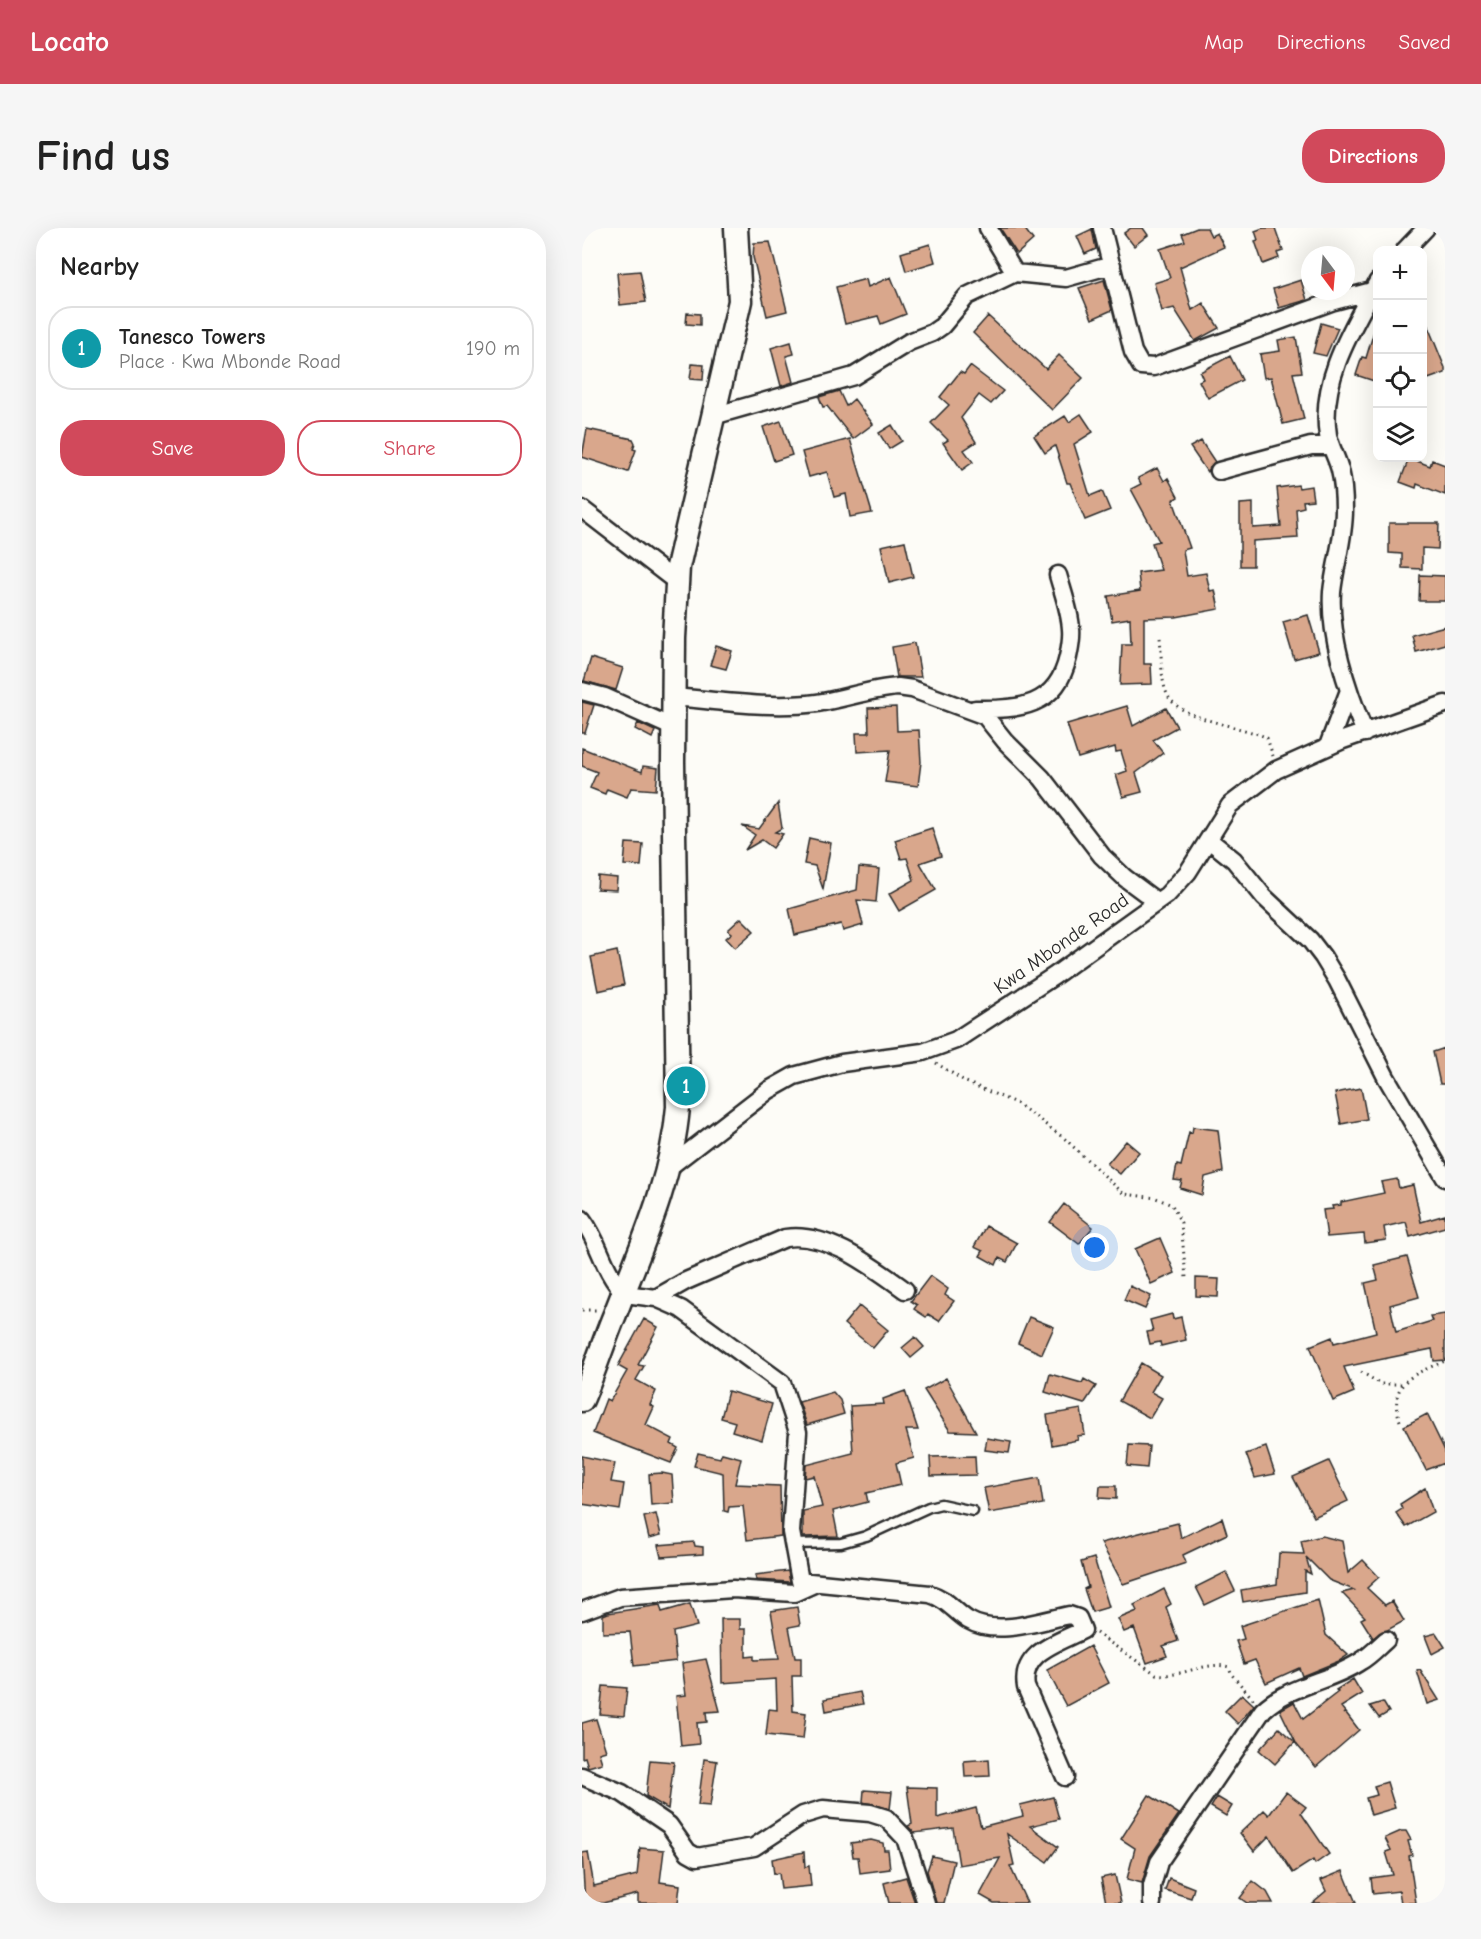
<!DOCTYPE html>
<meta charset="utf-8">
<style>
body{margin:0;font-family:"Comic Neue",sans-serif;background:#f6f6f6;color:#222}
.controls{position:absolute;right:18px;top:18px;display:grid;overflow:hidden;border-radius:12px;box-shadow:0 6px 24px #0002}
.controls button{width:54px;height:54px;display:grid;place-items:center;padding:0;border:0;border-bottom:2px solid #e0e0e0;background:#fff;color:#222;font:30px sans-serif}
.compass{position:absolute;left:719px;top:18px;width:54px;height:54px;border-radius:50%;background:#fff;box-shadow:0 6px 24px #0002;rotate:164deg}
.you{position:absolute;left:513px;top:1020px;width:21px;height:21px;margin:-15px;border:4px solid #fff;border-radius:50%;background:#1a73e8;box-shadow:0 0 0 9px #1a73e833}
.badge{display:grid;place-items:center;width:39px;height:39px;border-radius:50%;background:#d1495b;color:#fff;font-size:20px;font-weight:700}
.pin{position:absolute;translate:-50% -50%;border:3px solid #fff;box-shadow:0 2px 6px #0006}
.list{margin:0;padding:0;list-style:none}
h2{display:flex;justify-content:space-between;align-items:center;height:78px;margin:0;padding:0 24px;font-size:26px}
h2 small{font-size:20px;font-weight:400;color:#767676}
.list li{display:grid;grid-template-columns:39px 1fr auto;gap:18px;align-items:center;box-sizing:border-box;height:84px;margin:0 12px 12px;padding:0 12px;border:2px solid #e0e0e0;border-radius:24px}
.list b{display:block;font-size:22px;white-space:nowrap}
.list p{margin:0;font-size:20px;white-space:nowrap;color:#767676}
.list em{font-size:20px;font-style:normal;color:#767676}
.actions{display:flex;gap:12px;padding:18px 24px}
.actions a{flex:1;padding:14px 0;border:2px solid #d1495b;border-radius:24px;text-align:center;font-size:21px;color:#d1495b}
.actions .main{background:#d1495b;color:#fff}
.icon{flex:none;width:33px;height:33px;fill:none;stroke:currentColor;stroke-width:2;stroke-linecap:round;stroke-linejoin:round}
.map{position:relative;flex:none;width:863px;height:1675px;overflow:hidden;border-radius:24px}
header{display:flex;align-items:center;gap:36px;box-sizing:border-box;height:84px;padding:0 30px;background:#d1495b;color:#fff}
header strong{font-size:28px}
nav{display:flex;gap:33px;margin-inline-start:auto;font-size:21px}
.intro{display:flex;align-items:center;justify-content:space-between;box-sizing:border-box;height:144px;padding:0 36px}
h1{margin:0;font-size:42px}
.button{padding:15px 27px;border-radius:24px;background:#d1495b;color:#fff;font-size:21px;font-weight:700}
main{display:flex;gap:36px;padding:0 36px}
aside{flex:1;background:#fff;border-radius:24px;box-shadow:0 6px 24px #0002}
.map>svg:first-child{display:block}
</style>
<header>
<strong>Locato</strong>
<nav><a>Map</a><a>Directions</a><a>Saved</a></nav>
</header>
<div class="intro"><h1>Find us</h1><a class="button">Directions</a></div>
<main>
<aside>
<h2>Nearby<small></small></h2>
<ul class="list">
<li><span class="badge" style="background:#0f9aa8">1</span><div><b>Tanesco Towers</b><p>Place · Kwa Mbonde Road</p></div><em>190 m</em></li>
</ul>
<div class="actions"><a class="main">Save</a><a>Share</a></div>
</aside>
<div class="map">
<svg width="863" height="1675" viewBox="0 0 863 1675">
<rect width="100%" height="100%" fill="#fdfcf7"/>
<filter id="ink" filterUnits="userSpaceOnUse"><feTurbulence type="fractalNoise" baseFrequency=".0167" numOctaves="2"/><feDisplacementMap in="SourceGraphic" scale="12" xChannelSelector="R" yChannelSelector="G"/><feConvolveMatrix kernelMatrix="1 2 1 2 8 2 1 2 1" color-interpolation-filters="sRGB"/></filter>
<g filter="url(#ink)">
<path fill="#d9a78c" stroke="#2b2b2b" stroke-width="1.5" d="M418 0H442L451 12 435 26Z
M549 0H561L566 7 552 18 542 5Z
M615 0H625L629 8 635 5 642 19 598 39 610 82 621 75 637 100 613 113 592 80 580 83 572 55 588 50 578 21 603 13 600 6Z
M681 0H693L701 23 695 25 697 30 681 36 673 13 676 12 673 3Z
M510 1 514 21 503 26 495 8Z
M188 14 205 83 185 88 171 29 172 15Z
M348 16 353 34 324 43 319 25Z
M58 43 64 74 38 77 35 45Z
M309 49 324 86 299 96 296 88 263 96 254 59 284 51 286 59Z
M522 52 530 82 510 91 497 60Z
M719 52 725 72 697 80 691 61Z
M105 85 118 86V97L104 96Z
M841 86 863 140V145L846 151 840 137Z
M406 88 464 141 477 127 501 150 470 182 391 105Z
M739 95 756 100 744 128 731 125Z
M793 100 795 101V154L774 147 780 129 784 130Z
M714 109 720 144 711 145 722 191 701 196 689 149 682 150 678 126 698 123 696 112Z
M209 114 212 126 204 128 211 154 199 158 189 120Z
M648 128 660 152 626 170 617 153 621 151 618 144Z
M110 136 122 137 121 152 108 151Z
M388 138 421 163 409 176 397 167 379 190 394 214 382 222 391 234 380 242 361 215 366 212 349 195 367 177 358 169 378 144 382 146Z
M257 163 264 178 272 171 291 196 271 211 245 178 241 179 237 169Z
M499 186 511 204 492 216 508 268 520 263 528 282 503 292 488 255H485L473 218 463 225 452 208 483 188 487 194Z
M199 193 210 227 192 233 181 199Z
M310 197 320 213 307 221 297 205Z
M5 201 51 211 53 215 51 221 54 222 46 244 0 229Z
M268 211 290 285 268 289 264 266 252 269 245 244 227 249 220 224Z
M619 213 633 234 625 244 608 219Z
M827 230 848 238 850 232 863 237V267L835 256 834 260 818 254Z
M575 240 582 253 586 250 596 269 591 272 608 320 601 322 605 348 624 345 628 363 633 362 637 381 594 389 562 390V436H569L570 456 538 457 540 416H549L548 390 530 393 526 368 558 363 556 345 579 342 570 315 577 313 549 261 559 256 556 250Z
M716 257 717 260 729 258 731 272 721 273 722 279 714 281 716 310 671 313V338H658V276L671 275V300L699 298 695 260Z
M807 295H857L856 321 840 320V341L820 340V326L807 325Z
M323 313 331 349 307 355 299 318Z
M838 347 863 348V373H837Z
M726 387 737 424 712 431 701 394Z
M863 398V416L834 424 830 407Z
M333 415 339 449H315L310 419Z
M134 418 150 423 144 441 128 437Z
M9 430 41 440 34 462 2 453Z
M0 474 12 477 3 505H0Z
M545 478 551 498 584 480 595 499 571 512 581 525 554 545 560 564 541 569 534 547 545 543 539 523 534 524 533 519 496 530 485 496Z
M314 479 315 503 337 502 339 534 336 558 303 554 308 522 275 524 274 505H287L286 480Z
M56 495 73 503 70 510 53 501Z
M0 520 60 544 61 538 76 540 74 562 49 560 45 569 25 561 23 566 8 560 15 544 0 538Z
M196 575 200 600 193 604 201 606 191 620 180 612 163 622 173 607 160 598 177 601Z
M350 600 359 628 338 635 354 662 317 683 307 666 332 652 325 630 319 631 313 612Z
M227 610 249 615 241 661 233 638 222 636Z
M44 615 61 616 59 638 42 637Z
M277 639 297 641 294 674 275 672 281 697 261 703 259 696 213 707 207 681 275 662Z
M16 648 35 650 34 662 15 661Z
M159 690 172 703 153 720 144 710 150 705 146 702Z
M35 723 42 757 16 763 9 729Z
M863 820V856H858L851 824Z
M779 860 785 891 759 896 753 865Z
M611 899 636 902 641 944 623 949 620 967 598 960 600 953 592 952 595 937 599 938 607 904 610 905Z
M544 913 557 924 538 946 525 936Z
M815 951 817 960 831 957 839 994 863 987V999L828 1009 824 994 802 999 804 1012 783 1015 782 1006 745 1009 741 982 751 981 750 978 759 977V974L802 965 799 954Z
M482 976 511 999 497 1016 468 994Z
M404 998 435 1015 425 1034 417 1030 414 1037 398 1028 401 1023 392 1019Z
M578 1010 593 1045 569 1056 553 1021Z
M825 1029 837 1069 808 1077 814 1104 850 1093 848 1088 863 1086V1132L852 1133 850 1121 762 1139 772 1164 751 1173 728 1118 750 1109 752 1115 794 1104 783 1055 796 1052 792 1037Z
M348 1048 366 1061 363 1067 372 1073 357 1093 346 1086 344 1089 332 1081 335 1077 329 1073Z
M614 1050 637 1051 636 1069 614 1068Z
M548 1058 569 1068 563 1081 542 1072Z
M277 1078 306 1102 291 1120 262 1096Z
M590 1086 591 1091 599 1089 604 1112 579 1118 578 1114 568 1116 565 1104 571 1103 568 1092Z
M447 1089 472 1099 460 1126 436 1115Z
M62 1091 76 1099 56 1137 62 1138 54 1152 74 1163 68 1177 72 1179 64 1197 91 1211 89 1216 96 1220 89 1235 11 1205 24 1171 28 1173 45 1143 36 1138Z
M333 1109 342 1119 329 1130 320 1120Z
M559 1135 579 1147 569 1164 580 1170 568 1190 537 1173Z
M468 1146 500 1155 502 1151 514 1158 502 1176 463 1164Z
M364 1150 394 1204 368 1203 342 1162Z
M146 1163 190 1176 180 1212 150 1203 153 1194 139 1190Z
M323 1163 336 1202H324L332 1230 314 1235 319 1257 284 1265 286 1274 251 1283 256 1308 221 1309V1283L240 1279 232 1248 223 1250 224 1237 271 1225 268 1178 302 1176 301 1171Z
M251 1164 258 1172 262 1186 225 1197 217 1174Z
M499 1181 503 1207 495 1208 496 1212 470 1217 465 1187Z
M845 1186 863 1223V1235L844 1242 822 1198Z
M405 1210 429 1214 427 1225 403 1222Z
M547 1217 567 1218 565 1240 545 1238Z
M684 1219 693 1246 673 1250 664 1226Z
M116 1225 138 1230 140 1225 159 1230 153 1256 198 1258 199 1308 165 1312 161 1278 147 1279 146 1284 142 1283 141 1245 112 1238Z
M0 1228 33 1235 29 1254 42 1256 38 1282 0 1276Z
M393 1228 394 1247 349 1248 348 1229Z
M747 1233 766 1273 732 1289 711 1249Z
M80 1245 90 1247 92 1275 69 1277 67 1246Z
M457 1250 461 1276 407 1285 402 1260Z
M518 1258H534V1271L517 1270Z
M843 1260 851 1284 824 1299 814 1285 820 1281 818 1276Z
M74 1286 79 1307 67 1310 62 1289Z
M640 1290 645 1306 601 1327 604 1335 541 1356 519 1315 596 1295 599 1310Z
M740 1308 760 1313 766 1345 781 1332 797 1349 785 1360 803 1377 810 1373 822 1393 791 1410 779 1391 783 1389 760 1365 772 1362 747 1352 724 1329 729 1346 723 1343V1364L661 1374 659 1362 695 1356 697 1325 722 1326 719 1313Z
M112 1314 113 1318 121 1319V1326L79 1329 76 1317Z
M512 1330 527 1379 510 1384 502 1361 506 1359 499 1334Z
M206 1343 208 1354 174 1352 173 1347Z
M644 1344 653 1363 623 1377 614 1359Z
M582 1361 589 1376 584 1379 596 1413 581 1418 585 1428 565 1435 552 1400 542 1404 536 1391 555 1383 552 1377Z
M736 1372 744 1407 766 1427 757 1433 720 1448 717 1440 684 1455 673 1432 662 1436 654 1413 662 1411 658 1398Z
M108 1376 115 1398 91 1404 94 1433 52 1438 48 1404 21 1405V1387L26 1385 78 1377 80 1384Z
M215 1379 218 1397 207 1399 213 1430H219V1448H210L211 1483 224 1485 221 1511 184 1507 187 1481 195 1482 194 1451 140 1455 139 1391H158V1401H164V1429L172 1428V1432L197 1431 189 1383Z
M854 1405 863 1419 850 1426 843 1408Z
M508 1418 527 1455 484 1478 465 1442Z
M124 1431 138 1483 124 1484 125 1494 115 1495 117 1516 99 1518 94 1468 104 1467 100 1435Z
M838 1442 857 1472 845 1476 835 1443Z
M771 1451 780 1466 759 1479 763 1484 761 1486 764 1485 777 1502 734 1539 715 1517 698 1482 712 1474 721 1491 756 1464 754 1462Z
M21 1458 45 1460 42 1488 18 1486Z
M278 1464 281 1476 244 1483 242 1471Z
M660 1466 672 1477 656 1496 643 1483Z
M801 1474 807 1484 797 1490 788 1478Z
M14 1491 24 1523 17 1525 20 1535 6 1539 3 1529 0 1530V1495Z
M697 1500 713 1514 693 1536 677 1522Z
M122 1531 135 1533 128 1578 116 1577Z
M407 1531 408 1548 383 1549 382 1533Z
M68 1532 92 1534 86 1581 64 1568Z
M805 1554 813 1580 789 1587 784 1570 795 1567 792 1558Z
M325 1559 355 1560V1590L394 1580 399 1599 441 1588 438 1577 471 1569 477 1591 448 1598 476 1619 465 1634 425 1606 432 1637 428 1638 445 1675H412L398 1667 418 1630 377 1637 371 1600 332 1605 326 1598 330 1596Z
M282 1562 310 1564 308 1581 281 1574Z
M704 1564 724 1579 719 1585 747 1626 733 1636 731 1632 711 1645 687 1608 672 1623 658 1605 682 1582 687 1587Z
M567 1567 597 1586 568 1628 560 1655 545 1651 553 1620 539 1611Z
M635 1569 650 1578 644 1588 629 1579Z
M819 1603H824L829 1612 826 1613 830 1627 827 1628 834 1675H819L817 1663 791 1666 789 1650 811 1647 804 1624 809 1622 803 1610Z
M289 1612 301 1615 302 1622H306L308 1641 278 1645 276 1629H271L269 1615Z
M58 1620 82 1622 78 1654 98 1657 96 1675H56V1666L21 1675H3L0 1625 6 1624 12 1658 55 1647Z
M222 1624 223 1639 227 1638 229 1658 199 1661 197 1645 192 1646 190 1631Z
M350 1628 372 1633 362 1675H354L345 1643Z
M761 1643 774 1675H730L744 1663 739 1652Z
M533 1647 539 1675H524L519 1650Z
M324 1649 333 1675H307L302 1655Z
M587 1650 612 1660 609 1670 583 1662Z
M671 1653 685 1664 691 1675H665L658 1670Z"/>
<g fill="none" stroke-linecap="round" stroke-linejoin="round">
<g stroke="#2b2b2b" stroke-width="13">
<path id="lane" d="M210 1316 259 1315 284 1308 347 1279 359 1276 391 1283"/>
</g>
<g stroke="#2b2b2b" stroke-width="21">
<path id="street" d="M406 0 433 45
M520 0 551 124 559 138 572 139 752 73 790 63
M823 22 844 0
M131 188 272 148 327 114 350 105 360 98 385 68 433 45 484 50 530 37
M637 243 729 218H749
M0 281 96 355
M0 463 23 469 92 500
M92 469C139 473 188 481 235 475 262 471 288 461 316 459L330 461 403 488 423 513 460 550 520 628 543 650 574 673
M393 481C437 482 475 479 486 429 488 419 490 411 489 401 488 383 481 365 476 347
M783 505C766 464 747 409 750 364 753 336 762 311 762 282 762 269 761 254 758 242 755 230 748 219 746 207 737 152 771 99 796 53
M746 518 766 465
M627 612 652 632 682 669 728 712 741 729 755 752 804 849 863 950
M86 940 187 862 212 848 260 835 341 824 374 812 472 748 585 667 606 644 648 577 694 542 761 512 863 476
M0 991C19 1016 20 1042 43 1066L74 1070 99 1081 200 1155 216 1204 209 1304 218 1353 348 1366C365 1371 372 1383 386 1392 415 1409 457 1393 487 1387L496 1390 501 1402C476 1415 438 1424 444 1459L483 1549
M74 1070 104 1053 203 1010C245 1003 291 1039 323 1062
M0 1383 38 1369 151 1361 212 1365 232 1356
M0 1548 40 1565 87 1597 106 1624 115 1629 172 1619 221 1587 241 1581 288 1585 304 1590 323 1610 344 1675
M570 1675V1658L577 1634 681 1482C709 1456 748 1454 779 1433 788 1428 796 1419 804 1412"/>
</g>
<g stroke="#2b2b2b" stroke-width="27">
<path id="secondary" d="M0 1172C12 1144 21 1115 33 1086 59 1019 90 952 96 879L91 534 92 410 96 339 158 73 154 0"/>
</g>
<path stroke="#2b2b2b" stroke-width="3" stroke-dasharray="1.5 4.5" stroke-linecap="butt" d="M578 410C580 427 578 450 585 466 597 493 660 497 685 510L691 528
M354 835 384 854 436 876 483 911 542 966 574 970 590 977 599 995 604 1050
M0 1082H16
M779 1144 799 1156H820
M818 1193C805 1154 832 1146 863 1133
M514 1405 574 1446C598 1451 623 1432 647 1439L650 1447 672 1472"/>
<use href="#lane" stroke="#fdfcf7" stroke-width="8"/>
<use href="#street" stroke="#fdfcf7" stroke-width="16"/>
<use href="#secondary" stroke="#fdfcf7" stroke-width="22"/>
</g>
</g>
<g text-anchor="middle" stroke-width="5" stroke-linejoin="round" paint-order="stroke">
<g font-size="20" fill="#2b2b2b" stroke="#fdfcf7">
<text transform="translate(479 715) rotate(-35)" y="7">Kwa Mbonde Road</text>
</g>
</g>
</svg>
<div class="controls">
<button>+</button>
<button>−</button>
<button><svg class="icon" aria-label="locate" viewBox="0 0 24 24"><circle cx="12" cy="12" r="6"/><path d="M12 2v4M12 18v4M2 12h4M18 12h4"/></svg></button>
<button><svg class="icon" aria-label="layers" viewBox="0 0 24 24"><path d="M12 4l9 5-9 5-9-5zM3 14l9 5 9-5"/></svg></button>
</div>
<svg class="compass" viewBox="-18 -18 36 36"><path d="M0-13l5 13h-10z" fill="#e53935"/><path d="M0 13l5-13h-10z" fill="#767676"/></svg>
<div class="you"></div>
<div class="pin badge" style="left:104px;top:858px;background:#0f9aa8">1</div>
</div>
</main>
